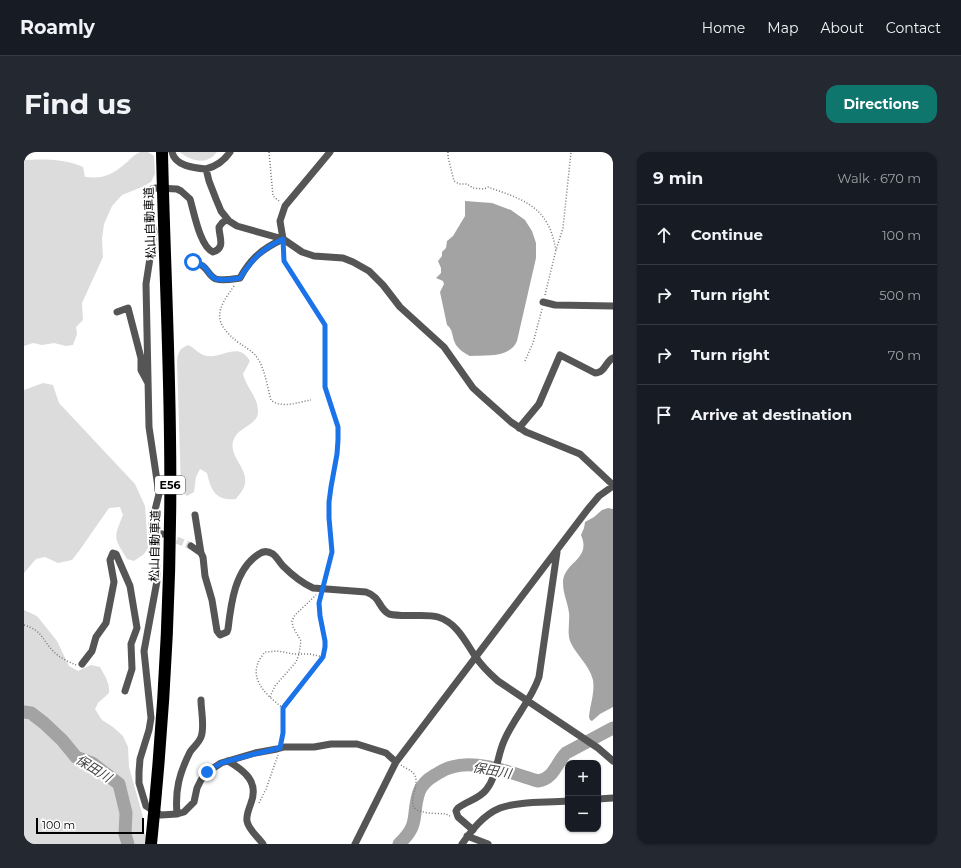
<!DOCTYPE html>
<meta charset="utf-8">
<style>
body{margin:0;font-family:Montserrat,"Noto Sans JP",sans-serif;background:#242831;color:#f1f3f6}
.controls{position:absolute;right:12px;bottom:12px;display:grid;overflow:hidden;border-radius:8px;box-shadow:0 1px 3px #0004}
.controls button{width:36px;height:36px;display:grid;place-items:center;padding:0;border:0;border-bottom:1px solid #363941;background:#171b24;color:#f1f3f6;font:20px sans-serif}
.scale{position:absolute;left:12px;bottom:10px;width:108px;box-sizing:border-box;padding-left:4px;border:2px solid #000;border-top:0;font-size:11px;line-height:14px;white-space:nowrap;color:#000;-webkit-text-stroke:3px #fff;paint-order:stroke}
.stop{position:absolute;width:12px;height:12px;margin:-9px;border:3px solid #1a73e8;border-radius:50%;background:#fff}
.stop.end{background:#1a73e8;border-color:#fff;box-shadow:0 1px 4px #0008}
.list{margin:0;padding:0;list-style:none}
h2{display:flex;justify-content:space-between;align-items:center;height:52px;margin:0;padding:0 16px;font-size:17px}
h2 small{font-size:13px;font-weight:400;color:#9ea1a6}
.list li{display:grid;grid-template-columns:26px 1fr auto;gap:12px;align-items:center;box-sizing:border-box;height:60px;padding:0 16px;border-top:1px solid #363941}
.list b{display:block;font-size:15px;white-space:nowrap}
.list em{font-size:13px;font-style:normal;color:#9ea1a6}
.icon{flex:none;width:22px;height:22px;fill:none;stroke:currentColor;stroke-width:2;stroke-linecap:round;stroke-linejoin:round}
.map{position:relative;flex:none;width:589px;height:692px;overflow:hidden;border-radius:12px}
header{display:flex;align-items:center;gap:24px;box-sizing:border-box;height:56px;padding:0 20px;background:#171b24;border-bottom:1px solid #363941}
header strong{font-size:19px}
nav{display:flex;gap:22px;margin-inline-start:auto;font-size:14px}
.intro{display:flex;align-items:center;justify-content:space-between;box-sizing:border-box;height:96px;padding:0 24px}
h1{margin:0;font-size:28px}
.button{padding:10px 18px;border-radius:12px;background:#0f766e;color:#fff;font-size:14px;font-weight:700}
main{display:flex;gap:24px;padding:0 24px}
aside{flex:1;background:#171b24;border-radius:12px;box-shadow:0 1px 3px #0004}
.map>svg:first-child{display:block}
</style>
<header>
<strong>Roamly</strong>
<nav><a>Home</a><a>Map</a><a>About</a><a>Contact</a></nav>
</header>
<div class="intro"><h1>Find us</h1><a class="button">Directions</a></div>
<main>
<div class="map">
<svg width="589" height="692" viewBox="0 0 589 692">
<rect width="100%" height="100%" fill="#fff"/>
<path fill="#dcdcdc" d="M116 0H124L130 4 131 22 127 30 118 35 98 43 88 54 80 72 78 87 79 105 58 151 59 168 52 175 53 182 49 193 42 194 30 191 18 193 9 191 0 194V8C19 7 42 7 59 15L61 25C79 27 88 23 102 11 107 7 109 3 116 0Z
M156 0H193C184 13 167 10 156 0Z
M164 193C171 196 175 203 183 204 200 206 214 189 226 209L219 222C222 235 234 245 234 259 235 272 216 275 211 285 201 302 224 315 221 331 221 336 215 343 212 347 192 349 187 339 183 321L176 317 172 325 170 340 163 344 157 338 153 209C154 200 155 197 164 193Z
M19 231 29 233 35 251 111 332 121 354 124 396 120 402 110 409 103 407C90 386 89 387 99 363L96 355 85 356 55 399 48 408 34 411 21 405 12 407 0 421V238Z
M0 458 13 464 33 489 45 514 54 519 67 513 76 515C81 524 86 531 85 541L74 551 71 557 78 568 89 575 99 584 104 595 105 615 119 665 120 680 127 692H0Z"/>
<path fill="#a3a3a3" d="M441 49 468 51 487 58 501 68 508 79 512 91V106L493 189C486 206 462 203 446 204 441 202 433 196 431 191 428 185 429 177 423 173L416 140 420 132 419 129 412 126 417 121V116L414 109 418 104V100L422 96 423 89 429 84 441 64Z
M584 356 589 357V555L576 562 568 569 566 568 565 565C566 553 571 541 569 528 565 512 551 502 546 489 543 480 546 470 545 461 544 451 539 442 539 431 539 410 568 408 557 383L560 376 561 370 570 365 578 358Z"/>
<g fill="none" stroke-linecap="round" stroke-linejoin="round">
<path stroke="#a3a3a3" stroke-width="13" d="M0 560 7 561 20 571 38 588 52 605 68 611 95 632 102 661 101 682 104 692
M375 692C397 671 387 664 395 640 398 632 404 627 411 623 416 620 422 616 428 615 453 607 490 622 514 629 530 627 532 611 542 601L589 576"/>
<path stroke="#d9d9d9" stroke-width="7" stroke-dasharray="7 3.5" stroke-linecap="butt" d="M143 384 167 394"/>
<path stroke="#777" stroke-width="1.5" stroke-dasharray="1 2" stroke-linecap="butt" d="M245 0 249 44 255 49
M424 0V5L430 29 435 32H443L449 36 460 37 464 35C485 43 511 49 523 71 528 79 530 89 532 98
M259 95 261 109 301 173V235L314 275 313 301 305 350V366L308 400 301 430
M210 134C192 159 188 170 215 191 221 195 228 199 232 204 241 216 243 234 247 248 257 257 275 250 287 248
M521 143 532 98 539 76 547 0
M501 209 509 191 518 157
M0 473C18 478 18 488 30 500 36 506 45 510 52 513
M246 545 251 534 272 510 275 502 277 489 269 475 268 469 271 463 292 443
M259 556C246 546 226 530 234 511 235 508 238 504 241 500L253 499 270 502H286L299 505
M258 588 259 556 260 552 299 505 301 495 295 457 296 443
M377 613C381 616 387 618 390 622 398 633 379 654 396 659 404 662 414 661 422 662L426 664
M235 651 242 637 254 603"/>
<path stroke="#555" stroke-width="7" d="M148 0C151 14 170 16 182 17L185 29 192 47 197 59 205 69 213 74 259 87 278 100 290 104 319 106 329 110 345 119 359 133 376 155 420 195 449 236 460 246 487 270 502 280 556 302 589 333
M182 17C193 14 200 9 206 0
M203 67 198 71 195 75C195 85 202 96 189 100 176 95 170 60 166 47L157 39 153 37 132 36 128 37 125 41 123 46 130 80 122 132 125 275 135 342 128 370 129 397 133 415V429L120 499 127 566 125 578 116 607 115 620V631L122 654 137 663 153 662 160 660 170 650 173 636 177 628 183 620 191 615 197 611 231 601 253 597 260 595H290L307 592H333L362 601 372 610
M259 87 256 69 261 54 306 0
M169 110C185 113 183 124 192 127 199 129 209 127 216 126 227 106 238 97 259 87
M519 150 531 153 589 154
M93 160 104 156 117 206V218L124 231
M495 276 515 252 536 203 571 221C581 221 581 210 589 206
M171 363 177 401
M128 380 138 382
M167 394 177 401 179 405 181 424 188 448 193 479 196 483 203 480 204 477C207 451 211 417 235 402 239 399 244 399 249 402 253 405 255 410 259 414 267 422 278 431 289 436L342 440C357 445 354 456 365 462 380 466 401 461 414 465 433 471 441 489 451 504 457 513 466 522 474 529L574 596 589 609
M58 512 68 499 72 485 82 471 90 430 86 408 89 401 92 402 106 434 113 476 107 492 108 517 101 539
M204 609C221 619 235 630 227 651 225 657 222 663 223 669 224 677 234 685 239 692
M574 647 589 646
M153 662C151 638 155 622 166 600 169 595 175 591 177 585 181 575 177 559 177 548
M449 678 434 665 432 659 434 656C443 649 455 647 462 638 473 625 473 604 480 589 489 567 507 549 515 525L533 400
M443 684 464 692
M331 692 372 610 564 357 575 344 589 334
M438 692C448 678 459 663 476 656 495 649 523 651 544 649"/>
<path stroke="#000" stroke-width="12" d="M127 692C141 557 148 421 146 285 145 190 140 95 138 0"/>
</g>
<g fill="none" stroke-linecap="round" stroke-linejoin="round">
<path stroke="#1a73e8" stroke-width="5" d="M169 110C185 112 183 124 192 127 199 129 209 127 216 126 228 107 238 97 259 87L260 109 301 173V235L314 275V288L313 302 307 335 305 350V366L308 400 295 451 296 464 301 489V495L299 505 259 556V581L256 596 230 602 197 611 183 620"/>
</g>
<g text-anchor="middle" stroke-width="4" stroke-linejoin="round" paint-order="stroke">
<rect fill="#fff" stroke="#4c4c4c" stroke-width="1" x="131" y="324" width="30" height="18" rx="3"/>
<g font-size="11" font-weight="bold" fill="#000">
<text x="146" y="337">E56</text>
</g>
<g font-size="12" fill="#000" stroke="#fff">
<text transform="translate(126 71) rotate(-92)" y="4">松山自動車道</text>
<text transform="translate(131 394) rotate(-89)" y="4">松山自動車道</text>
</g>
<g font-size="13" font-style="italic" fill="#444" stroke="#fff">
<text transform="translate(70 616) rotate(32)" y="5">保田川</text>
<text transform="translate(468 618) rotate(10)" y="5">保田川</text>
</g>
</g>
</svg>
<div class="controls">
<button>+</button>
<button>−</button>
</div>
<div class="scale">100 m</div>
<div class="stop" style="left:169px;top:110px"></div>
<div class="stop end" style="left:183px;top:620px"></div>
</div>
<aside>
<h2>9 min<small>Walk · 670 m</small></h2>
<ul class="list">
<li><svg class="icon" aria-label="ahead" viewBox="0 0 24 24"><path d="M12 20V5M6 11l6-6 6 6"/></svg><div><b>Continue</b></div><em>100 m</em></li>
<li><svg class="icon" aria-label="right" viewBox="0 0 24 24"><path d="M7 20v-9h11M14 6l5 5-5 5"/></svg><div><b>Turn right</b></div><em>500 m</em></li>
<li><svg class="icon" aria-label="right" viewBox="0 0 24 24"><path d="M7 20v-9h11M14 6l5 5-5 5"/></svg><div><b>Turn right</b></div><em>70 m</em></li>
<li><svg class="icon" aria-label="arrive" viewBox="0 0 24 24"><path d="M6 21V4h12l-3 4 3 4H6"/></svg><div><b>Arrive at destination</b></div></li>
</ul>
</aside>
</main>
